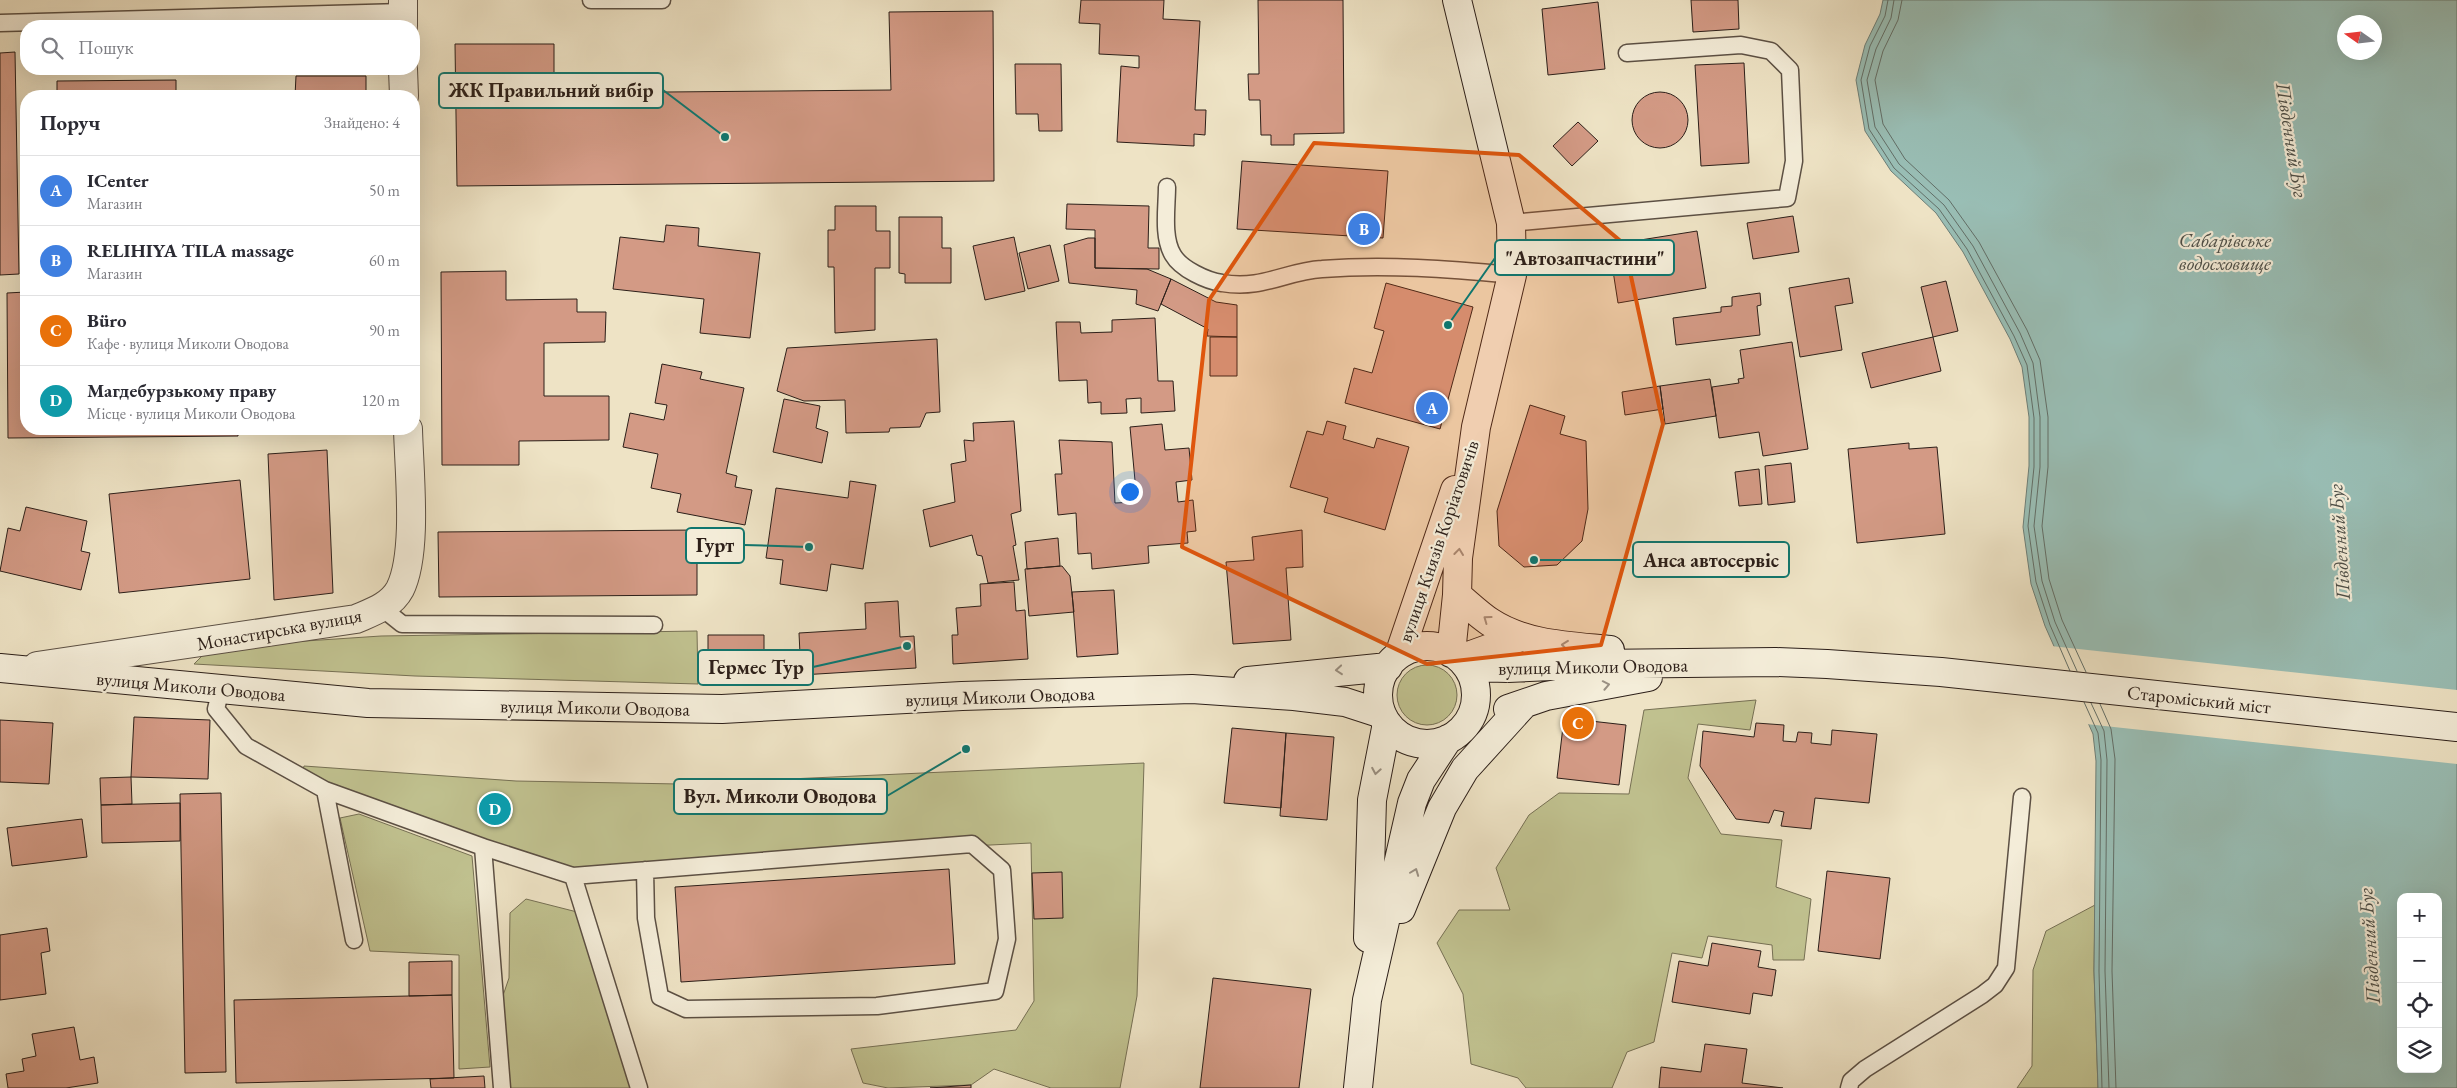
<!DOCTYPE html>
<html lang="uk">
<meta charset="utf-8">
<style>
body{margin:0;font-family:"EB Garamond",serif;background:#f7f7f7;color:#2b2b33}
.controls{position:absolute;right:15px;bottom:15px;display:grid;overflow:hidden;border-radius:10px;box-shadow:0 5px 20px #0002}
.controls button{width:45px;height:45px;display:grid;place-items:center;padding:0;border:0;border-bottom:1px solid #e1e1e2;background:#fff;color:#2b2b33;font:25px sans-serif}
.compass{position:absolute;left:2337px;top:15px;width:45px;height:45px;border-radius:50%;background:#fff;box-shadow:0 5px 20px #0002;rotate:284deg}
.you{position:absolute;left:1129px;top:491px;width:18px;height:18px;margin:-12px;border:4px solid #fff;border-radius:50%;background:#1a73e8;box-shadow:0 0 0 8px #1a73e833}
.badge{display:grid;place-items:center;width:32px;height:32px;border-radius:50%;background:#ea580c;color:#fff;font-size:16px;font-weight:700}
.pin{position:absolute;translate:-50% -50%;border:2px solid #fff;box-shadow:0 1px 5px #0006}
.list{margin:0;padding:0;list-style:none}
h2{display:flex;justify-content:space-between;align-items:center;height:65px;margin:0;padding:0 20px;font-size:21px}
h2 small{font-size:16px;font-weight:400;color:#7c7c81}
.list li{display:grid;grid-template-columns:32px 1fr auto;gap:15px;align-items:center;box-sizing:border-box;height:70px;padding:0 20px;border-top:1px solid #e1e1e2}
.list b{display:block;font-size:19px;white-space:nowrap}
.list p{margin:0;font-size:16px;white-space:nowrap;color:#7c7c81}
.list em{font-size:16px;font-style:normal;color:#7c7c81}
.icon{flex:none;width:28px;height:28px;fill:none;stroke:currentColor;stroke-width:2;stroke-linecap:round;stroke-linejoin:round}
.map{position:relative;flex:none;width:2457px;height:1088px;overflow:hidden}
.search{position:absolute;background:#fff;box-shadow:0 5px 20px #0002;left:20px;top:20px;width:400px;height:55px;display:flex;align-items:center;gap:12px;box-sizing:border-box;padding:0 18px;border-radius:20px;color:#7c7c81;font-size:19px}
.panel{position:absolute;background:#fff;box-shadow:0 5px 20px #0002;left:20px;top:90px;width:400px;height:345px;border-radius:20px}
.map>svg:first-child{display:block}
</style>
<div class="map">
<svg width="2457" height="1088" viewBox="0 0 2457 1088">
<rect width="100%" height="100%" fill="#eee3c5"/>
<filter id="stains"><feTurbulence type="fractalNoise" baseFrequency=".004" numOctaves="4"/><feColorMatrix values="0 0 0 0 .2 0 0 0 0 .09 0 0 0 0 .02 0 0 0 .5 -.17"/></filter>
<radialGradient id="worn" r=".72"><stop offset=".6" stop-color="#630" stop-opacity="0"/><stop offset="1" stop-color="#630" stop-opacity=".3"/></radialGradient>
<path fill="#c0c18f" stroke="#767054" d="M697 631 698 684 415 676 194 664 206 652 245 645 381 636Z
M1397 695a30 30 0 1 1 60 0a30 30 0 1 1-60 0Z
M1756 700 1750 730 1698 724 1688 778 1721 834 1782 840 1776 887 1811 899 1804 960H1773L1772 945 1708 936 1702 958 1672 953 1654 1042 1627 1052 1612 1088H1526L1518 1078 1471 1064 1463 994 1437 943 1459 910H1510L1496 868 1529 815 1559 793 1629 794 1644 710Z
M1144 763 1137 996 1120 1088H1051L994 1069 971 1085 888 1088 863 1083 851 1049 1016 1030 1034 1001 1031 843 708 859 573 876 301 776 304 766 516 781 679 784Z
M359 814 472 856 490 1067 459 1069V955L370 951 340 818Z
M526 899 585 914 639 1088H502L497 1013 509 978 510 913Z
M2095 905 2094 971 2098 1088H2017L2032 1066 2033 970 2046 931Z"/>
<path fill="#99beb5" stroke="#6d7e77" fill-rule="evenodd" d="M1883 0H2457V1088H2098L2094 971 2096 761 2093 734 2045 626 2031 584 2023 527 2029 466V417L2022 367 2010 339 1963 252 1936 213 1891 171 1865 131 1856 80 1865 45 1880 14ZM2344 22H2374V52H2344ZM2401 897H2438V1069H2401Z"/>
<path fill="#eee3c5" d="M2051 646 2457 690V764L2086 724Z"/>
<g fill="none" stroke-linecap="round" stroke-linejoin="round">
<path stroke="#626e67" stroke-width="1" d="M1888 0 1885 16 1870 46 1861 80 1869 129 1894 168 1939 209 1967 249 2014 336 2027 365 2034 418V467L2028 526 2036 582 2050 625 2070 671
M1894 0 1891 18 1876 49 1867 80 1875 127 1899 164 1944 205 1973 246 2020 333 2033 363 2040 417V467L2034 526 2042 581 2055 622 2077 671
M1902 0 1898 20 1883 51 1875 80 1883 124 1905 159 1949 200 1979 242 2027 330 2040 360 2048 417V467L2042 526 2049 579 2062 620 2086 672
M2084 702 2098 733 2101 760 2099 971 2102 1088
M2091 703 2104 731 2107 760 2105 971 2109 1088
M2100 704 2111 729 2115 759 2112 971 2116 1088"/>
</g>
<path fill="#d39a85" stroke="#2c1f19" d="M1081 0H1164L1163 19 1200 21 1195 110H1206L1205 135 1194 134V146L1117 142 1121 66 1139 68V56L1099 54 1100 24 1079 23Z
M1258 0H1343L1344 133 1294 134V145H1271V135H1261L1260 100H1249L1248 74H1259Z
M1691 0H1738L1739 29 1693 32Z
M1598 2 1605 69 1548 75 1542 9Z
M993 11 994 181 457 186 455 44H554V93L891 90 889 12Z
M15 52 19 274 0 275V53Z
M1744 63 1749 163 1701 166 1695 65Z
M1015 64H1061L1062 131H1039L1038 114H1016Z
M296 76H366V96H295Z
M176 80V96H57V81Z
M1632 120a28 28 0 1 1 56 0a28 28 0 1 1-56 0Z
M226 95V96H176Z
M1578 122 1598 141 1572 166 1553 146Z
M1242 161 1388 171 1383 238 1237 229Z
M1067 204 1149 206 1148 248H1159V269L1095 268V230L1066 229Z
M835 206H876V231H890V268H875V330L835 333 834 267H828V230H835Z
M1793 216 1799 252 1753 259 1747 223Z
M899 217H942V248H951V283H905V274L899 273Z
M666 225 699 228 698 246 760 253 750 338 700 333 704 299 613 289 620 237 664 242Z
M1697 231 1706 288 1618 303 1609 245Z
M1014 237 1025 291 985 300 973 246Z
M1088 238H1095V268L1147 269 1171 279 1158 311 1136 304 1137 290 1069 283 1064 245Z
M1050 245 1059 281 1028 289 1019 253Z
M506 271V300L577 299V312H606L605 342 544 343V396H609V440L519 441V465H442L441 272Z
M1849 278 1853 303 1835 306 1842 350 1800 357 1789 288Z
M1171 279 1216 302 1237 305V337L1207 336 1208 329 1161 304Z
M1946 281 1958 331 1933 337 1921 287Z
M1386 283 1473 307 1440 429 1345 403 1354 368 1372 373 1384 331 1374 328Z
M26 292V429H238V436L8 438 7 293Z
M1760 293 1761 305 1757 306 1760 335 1676 345 1673 318 1721 312V307L1732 306V297Z
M1155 318 1158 381H1173L1175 411 1141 413V398L1126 399 1127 413 1101 414V402L1088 403 1087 380 1059 381 1056 322H1080L1081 333 1112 332V320Z
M1210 337H1237V376H1210Z
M1933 337 1941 371 1871 388 1862 353Z
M937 339 940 412 926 413 920 427 890 428 889 432 846 433 845 400 804 401 777 391 787 348Z
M1792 342 1808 449 1763 456 1759 432 1719 438 1712 387 1739 383 1738 379 1744 378 1740 350Z
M662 364 702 372 700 379 744 388 726 473 737 476 735 487 752 490 745 525 677 512 681 494 651 488 658 454 623 447 630 413 664 420 667 405 655 403Z
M1710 379 1716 416 1665 424 1660 386Z
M1660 386 1663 409 1625 415 1622 392Z
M784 399 820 406 816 428 828 432 822 463 773 452Z
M1530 405 1565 416 1560 434 1586 441 1588 509 1582 541 1557 565 1524 567 1499 546 1497 511Z
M1014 421 1021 511 1011 514 1016 545 1013 546 1019 580 988 583 982 556 977 555 972 535 930 547 923 510 955 502 951 464 966 461 964 440 974 441 973 423Z
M1327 421 1346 426 1343 439 1374 448 1377 438 1409 447 1385 530 1324 512 1328 498 1290 487 1307 431 1323 435Z
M1162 424 1165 450 1189 448 1192 480 1176 482 1178 502 1193 500 1196 531 1187 532 1188 543 1148 546 1149 563 1092 569 1091 553 1078 554 1076 513 1058 515 1055 474H1062L1059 440 1112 442 1115 503 1137 502 1130 427Z
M267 429H325V434L267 433Z
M1909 443V449L1937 447 1945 534 1857 543 1848 449Z
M327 450 333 593 274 600 268 454Z
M1791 463 1795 502 1768 505 1765 466Z
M1759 469 1762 504 1739 506 1735 472Z
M240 480 250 579 119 593 109 494Z
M850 481 876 485 863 569 831 564 827 591 780 584 783 560 766 558 776 488 848 498Z
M26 507 87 521 81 551 90 553 81 590 0 571 8 528 20 531Z
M697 530V595L439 597 438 532Z
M1302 530 1303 567 1286 568 1291 640 1233 644 1226 562 1254 560 1252 537Z
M1058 538 1060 566 1027 569 1025 542Z
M1062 566 1070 576 1074 612 1029 616 1025 569Z
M1014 582 1016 611 1025 610 1028 659 953 664 952 635H958L956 608 981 606 980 584Z
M1114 590 1118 654 1077 657 1072 592Z
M898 601 900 637 914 636 916 668 801 675 799 633 866 629 865 603Z
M708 635H764V677L708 678Z
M134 717 210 720 208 779 131 777Z
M1564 718 1626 725 1619 785 1557 778Z
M0 720 53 723 49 784 0 782Z
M1756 723 1784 725 1783 741 1796 742 1798 732 1812 733 1811 743 1831 745 1832 730 1877 734 1869 803 1815 798 1811 829 1781 826 1784 812 1774 810 1769 823 1736 819 1700 766 1703 731 1754 737Z
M1232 728 1286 733 1281 808 1224 803Z
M1286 733 1334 737 1327 820 1280 816Z
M131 777 132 804 101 805 100 778Z
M221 793 226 1072 185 1073 180 794Z
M180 803V841L102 843 101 805Z
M82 819 87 857 12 866 7 828Z
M949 869 955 964 681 982 675 887Z
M1827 871 1890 878 1880 959 1818 951Z
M1062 872 1063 918 1034 919 1032 873Z
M47 928 50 951 41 953 46 994 0 1000V935Z
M1712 943 1761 951 1758 967 1776 970 1772 996 1753 993 1750 1014 1672 1002 1679 961 1708 966Z
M452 961V995L409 996V962Z
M1213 978 1311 989 1299 1088H1200Z
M452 995 454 1078 236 1083 234 1000Z
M74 1027 80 1060 94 1057 98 1083 66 1088H8L6 1074 24 1071 22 1059 36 1056 32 1034Z
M1705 1044 1747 1049 1742 1083 1783 1088H1659L1661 1067 1701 1072Z
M484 1076 485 1088H431L430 1079Z
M971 1085V1088H930Z"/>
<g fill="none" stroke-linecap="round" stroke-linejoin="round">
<g stroke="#5c5044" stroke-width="19">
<path id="lane" d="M591 0H662
M0 23 403 12
M1167 187C1167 207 1162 237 1173 255 1181 269 1207 281 1222 283 1263 290 1286 271 1322 269 1386 264 1449 269 1512 275
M1511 223 1787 198 1794 161 1790 70 1771 51 1741 45 1627 53
M382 608 402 624 654 625
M221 689 216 709 246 746 325 790 483 847 573 876 639 1088
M325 790 354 940
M483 847 502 1088
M573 876 972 844 1002 870 1007 939 995 991 877 1006 686 1009 660 997 646 918 645 870
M1849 1088 1851 1081 1865 1069 1982 995 1995 985 2006 968 2022 797"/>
</g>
<g stroke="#5c5044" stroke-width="30">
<path id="street" d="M403 0V26
M403 69 404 96
M37 666 356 619C372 612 391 606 400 589 418 553 409 471 408 429"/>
</g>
<g stroke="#2c1f19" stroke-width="30">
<path id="secondary" d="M1457 595C1468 604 1478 614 1490 622 1525 645 1570 646 1610 650
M1378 695a49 49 0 1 1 98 0a49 49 0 1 1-98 0Z
M1451 653 1457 595 1458 558 1476 427 1512 275 1511 223 1457 0
M1399 655 1455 490
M1460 659 1521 637
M1467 667 1508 668 1595 664 1776 662 1827 664 1941 672 2457 727
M0 668 368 703 722 709 962 696 1192 689 1294 696 1345 702 1382 714
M1248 681 1388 667
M1508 709 1546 696 1648 677
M1401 909 1442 808 1465 769 1524 704
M1368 938 1372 800 1387 723
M1358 1088 1367 1000 1412 803 1421 780 1448 739"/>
</g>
<use href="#lane" stroke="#f4edd9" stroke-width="16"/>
<use href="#street" stroke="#f4edd9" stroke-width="28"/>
<use href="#secondary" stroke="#f4edd9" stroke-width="28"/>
</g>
<defs><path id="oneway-chevron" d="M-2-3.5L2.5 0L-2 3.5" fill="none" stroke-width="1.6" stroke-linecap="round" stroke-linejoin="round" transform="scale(1.25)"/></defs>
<g stroke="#9a9083">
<use href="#oneway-chevron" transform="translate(1459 552) rotate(-83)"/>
<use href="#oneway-chevron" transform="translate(1487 619) rotate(-144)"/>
<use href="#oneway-chevron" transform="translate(1565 645) rotate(-174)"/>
<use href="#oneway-chevron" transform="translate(1339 670) rotate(175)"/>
<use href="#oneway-chevron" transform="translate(1606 685) rotate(-11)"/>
<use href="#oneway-chevron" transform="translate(1376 771) rotate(100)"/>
<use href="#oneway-chevron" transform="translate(1415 872) rotate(-69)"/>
</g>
<path fill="#df560d" fill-opacity="0.2" stroke="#df560d" stroke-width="4" stroke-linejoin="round" d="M1314 143 1519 155 1624 244 1663 424 1601 645 1427 664 1182 547 1209 300Z"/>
<g text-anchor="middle" stroke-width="4.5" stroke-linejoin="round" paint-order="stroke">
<g font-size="19" fill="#2c1f19" stroke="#f4edd9">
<text transform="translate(1438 541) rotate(-71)" y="7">вулиця Князів Коріатовичів</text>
<text transform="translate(279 629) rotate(-10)" y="7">Монастирська вулиця</text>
<text transform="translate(1593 666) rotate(-1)" y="7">вулиця Миколи Оводова</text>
<text transform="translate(191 686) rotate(5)" y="7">вулиця Миколи Оводова</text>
<text transform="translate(1000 696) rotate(-2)" y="7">вулиця Миколи Оводова</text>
<text transform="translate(2199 699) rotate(6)" y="7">Староміський міст</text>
<text transform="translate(595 707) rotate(1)" y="7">вулиця Миколи Оводова</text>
</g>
<g font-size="20" font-style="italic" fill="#4d4f48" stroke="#f4edd9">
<text transform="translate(2292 140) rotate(81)" y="7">Південний Буг</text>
<text x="2225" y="247">Сабарівське<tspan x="2225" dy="23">водосховище</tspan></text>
<text transform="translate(2339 542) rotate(-94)" y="7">Південний Буг</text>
<text transform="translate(2369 946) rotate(-94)" y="7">Південний Буг</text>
</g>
</g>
<path fill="none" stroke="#0f766e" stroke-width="2" d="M725 137L663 90M1448 325L1495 258M809 547L744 545M1534 560L1633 560M907 646L813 667M966 749L887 796"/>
<g fill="#0f766e" stroke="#f4edd9" stroke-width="2">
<circle cx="725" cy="137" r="5"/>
<circle cx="1448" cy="325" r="5"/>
<circle cx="809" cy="547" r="5"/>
<circle cx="1534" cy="560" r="5"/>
<circle cx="907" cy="646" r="5"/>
<circle cx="966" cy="749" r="5"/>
</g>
<g fill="#f4edd9" stroke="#0f766e" stroke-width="2">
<rect x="439" y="73" width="224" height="35" rx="5"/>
<rect x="1495" y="240" width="179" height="35" rx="5"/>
<rect x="686" y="528" width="58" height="35" rx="5"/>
<rect x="1633" y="542" width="156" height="35" rx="5"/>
<rect x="698" y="650" width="115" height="35" rx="5"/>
<rect x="674" y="779" width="213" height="35" rx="5"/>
</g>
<g font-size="20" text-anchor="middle" font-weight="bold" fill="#2c1f19">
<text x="551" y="97">ЖК Правильний вибір</text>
<text x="1585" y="265">"Автозапчастини"</text>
<text x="715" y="552">Гурт</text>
<text x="1711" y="567">Анса автосервіс</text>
<text x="756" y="674">Гермес Тур</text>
<text x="780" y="803">Вул. Миколи Оводова</text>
</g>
<rect width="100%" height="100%" filter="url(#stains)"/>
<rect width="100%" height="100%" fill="url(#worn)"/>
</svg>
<div class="controls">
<button>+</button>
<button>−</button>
<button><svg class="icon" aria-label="locate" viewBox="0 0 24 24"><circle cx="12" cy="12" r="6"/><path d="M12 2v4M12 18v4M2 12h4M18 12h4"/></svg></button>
<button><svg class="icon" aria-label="layers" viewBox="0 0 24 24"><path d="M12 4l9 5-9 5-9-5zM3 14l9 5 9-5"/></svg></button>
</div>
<svg class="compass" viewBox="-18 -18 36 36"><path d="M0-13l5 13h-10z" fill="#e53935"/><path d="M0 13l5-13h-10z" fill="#7c7c81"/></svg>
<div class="you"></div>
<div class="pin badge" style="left:1432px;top:408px;background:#3f7fe0">A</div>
<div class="pin badge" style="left:1364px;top:229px;background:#3f7fe0">B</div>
<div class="pin badge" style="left:1578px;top:723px;background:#e8710a">C</div>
<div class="pin badge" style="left:495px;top:809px;background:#0f9aa8">D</div>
<div class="search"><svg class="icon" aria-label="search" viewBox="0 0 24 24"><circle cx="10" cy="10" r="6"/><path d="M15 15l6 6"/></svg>Пошук</div>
<section class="panel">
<h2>Поруч<small>Знайдено: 4</small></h2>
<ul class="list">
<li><span class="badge" style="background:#3f7fe0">A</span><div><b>ICenter</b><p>Магазин</p></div><em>50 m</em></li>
<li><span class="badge" style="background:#3f7fe0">B</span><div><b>RELIHIYA TILA massage</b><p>Магазин</p></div><em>60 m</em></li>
<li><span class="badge" style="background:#e8710a">C</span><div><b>Büro</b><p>Кафе · вулиця Миколи Оводова</p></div><em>90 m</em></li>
<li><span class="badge" style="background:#0f9aa8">D</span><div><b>Магдебурзькому праву</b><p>Місце · вулиця Миколи Оводова</p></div><em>120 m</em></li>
</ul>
</section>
</div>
